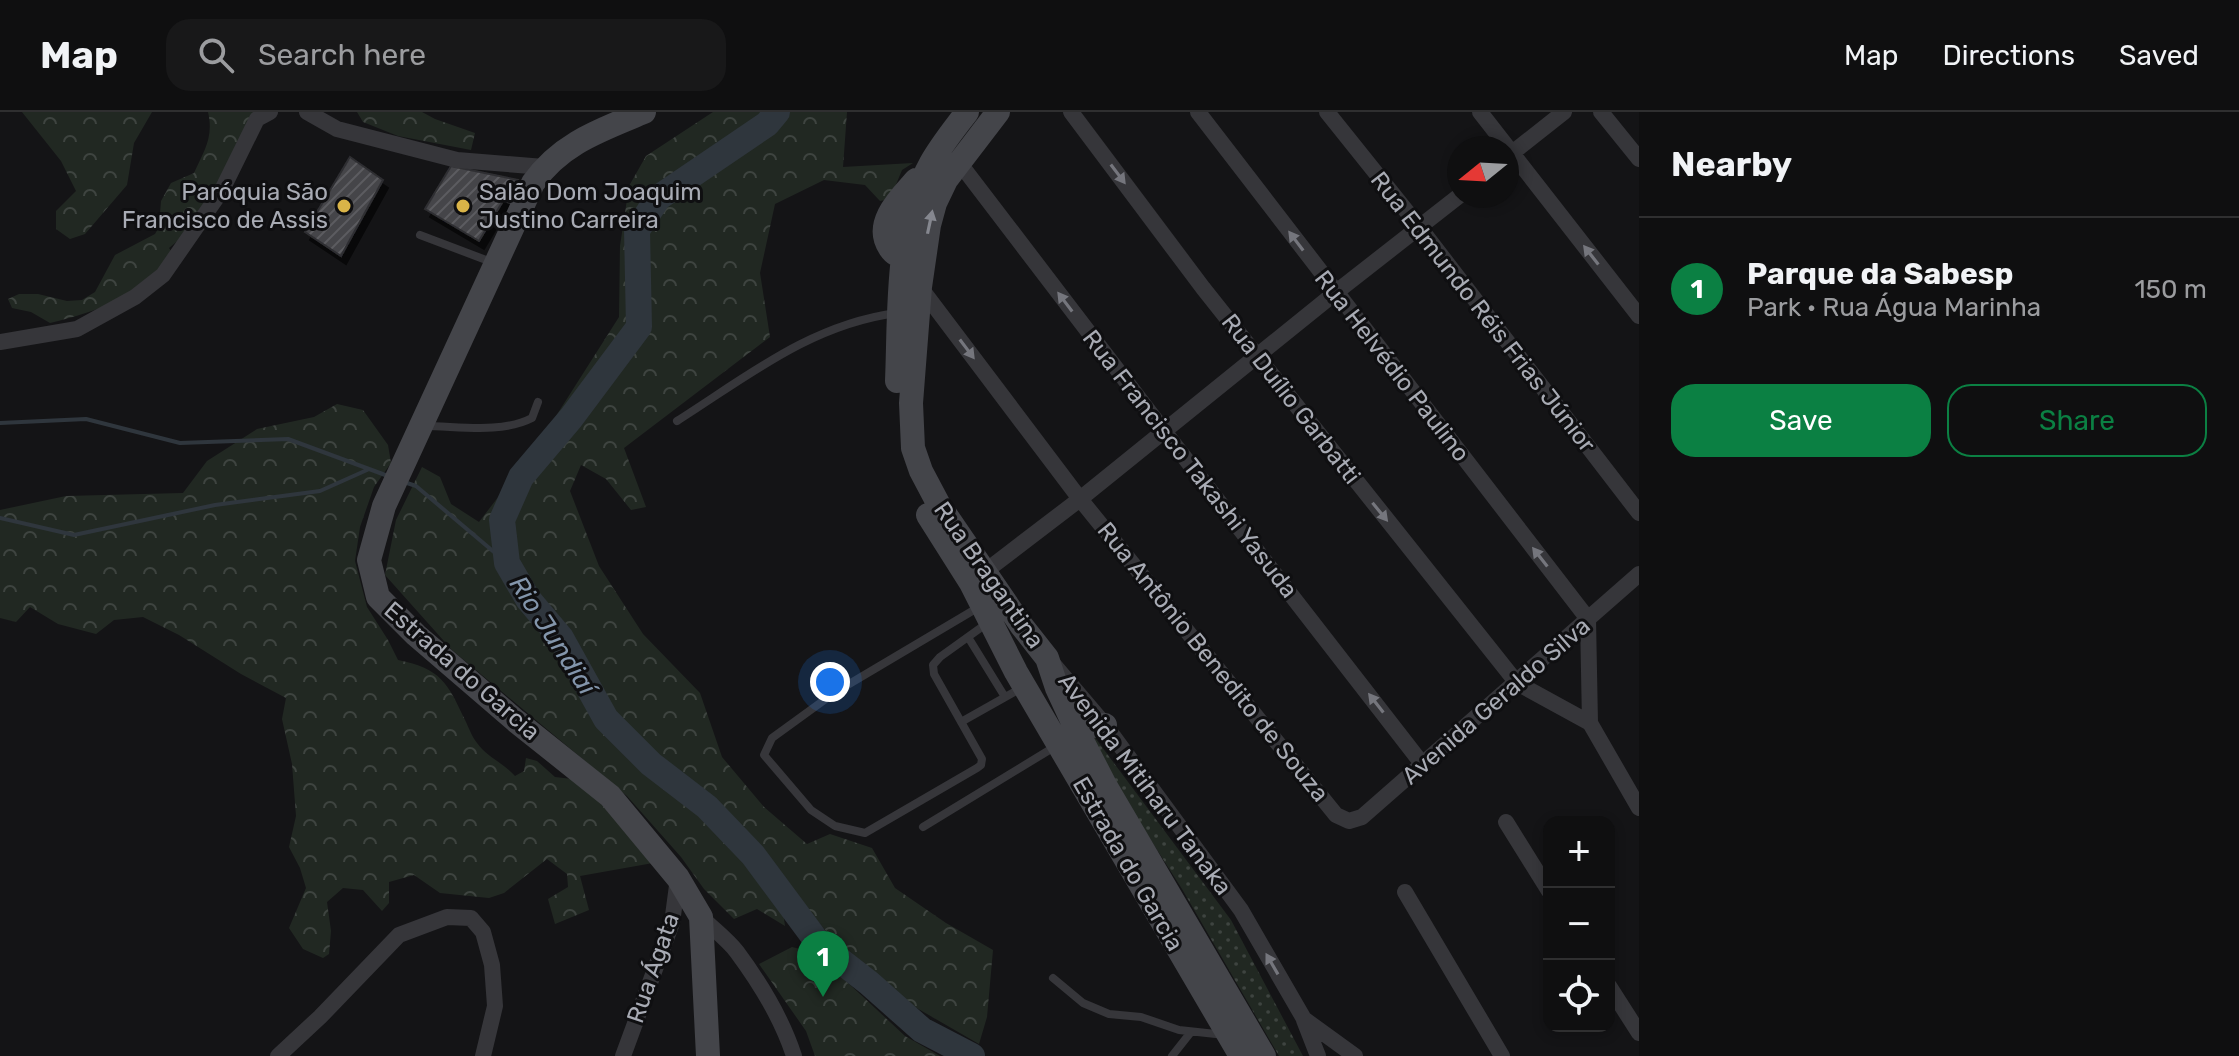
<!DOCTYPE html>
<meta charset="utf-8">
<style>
body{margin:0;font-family:Rubik,sans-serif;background:#181819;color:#f1f3f6}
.controls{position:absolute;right:24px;bottom:24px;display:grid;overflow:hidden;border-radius:16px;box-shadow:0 4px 12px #0003}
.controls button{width:72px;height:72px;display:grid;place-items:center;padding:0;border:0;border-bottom:2px solid #2f2f30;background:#0f0f10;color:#f1f3f6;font:40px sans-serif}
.compass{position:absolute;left:1447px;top:24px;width:72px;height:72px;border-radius:50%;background:#0f0f10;box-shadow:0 4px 12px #0003;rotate:252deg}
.you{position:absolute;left:830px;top:570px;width:28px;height:28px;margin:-20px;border:6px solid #fff;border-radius:50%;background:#1a73e8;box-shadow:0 0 0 12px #1a73e833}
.badge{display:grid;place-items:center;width:52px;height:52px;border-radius:50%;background:#0b8043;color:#fff;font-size:26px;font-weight:700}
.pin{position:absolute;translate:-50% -66px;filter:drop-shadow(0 2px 4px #0008)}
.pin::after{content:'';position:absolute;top:42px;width:28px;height:24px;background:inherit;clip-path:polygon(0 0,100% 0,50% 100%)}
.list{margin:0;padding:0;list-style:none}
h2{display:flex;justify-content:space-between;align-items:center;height:104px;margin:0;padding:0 32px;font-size:34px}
h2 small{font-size:26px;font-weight:400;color:#9b9c9f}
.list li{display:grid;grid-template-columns:52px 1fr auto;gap:24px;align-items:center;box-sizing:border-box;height:144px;padding:0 32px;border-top:2px solid #2f2f30}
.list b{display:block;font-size:30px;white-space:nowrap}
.list p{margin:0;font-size:26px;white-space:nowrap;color:#9b9c9f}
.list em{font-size:26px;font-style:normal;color:#9b9c9f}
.actions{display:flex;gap:16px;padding:24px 32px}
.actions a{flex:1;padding:18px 0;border:2px solid #0b8043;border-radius:24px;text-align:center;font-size:28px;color:#0b8043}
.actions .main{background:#0b8043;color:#fff}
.icon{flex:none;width:44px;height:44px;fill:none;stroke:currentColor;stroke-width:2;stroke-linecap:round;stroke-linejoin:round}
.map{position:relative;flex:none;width:1639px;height:944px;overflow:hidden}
header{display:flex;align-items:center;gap:48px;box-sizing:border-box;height:112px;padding:0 40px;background:#0f0f10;border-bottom:2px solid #2f2f30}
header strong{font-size:38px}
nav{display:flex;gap:44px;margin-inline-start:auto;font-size:28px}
.search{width:560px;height:72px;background:#181819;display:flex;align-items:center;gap:20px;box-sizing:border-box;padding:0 28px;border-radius:24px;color:#9b9c9f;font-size:30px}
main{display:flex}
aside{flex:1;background:#0f0f10}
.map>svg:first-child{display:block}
</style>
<header>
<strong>Map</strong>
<div class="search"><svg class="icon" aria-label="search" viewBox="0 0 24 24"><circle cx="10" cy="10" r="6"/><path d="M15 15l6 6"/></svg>Search here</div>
<nav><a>Map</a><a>Directions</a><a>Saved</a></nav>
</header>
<main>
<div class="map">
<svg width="1639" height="944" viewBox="0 0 1639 944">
<defs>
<pattern id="grass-dots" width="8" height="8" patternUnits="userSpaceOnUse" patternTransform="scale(2)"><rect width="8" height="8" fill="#212822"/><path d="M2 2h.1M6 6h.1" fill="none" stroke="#3e4440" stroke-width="1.8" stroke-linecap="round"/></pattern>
<pattern id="forest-crowns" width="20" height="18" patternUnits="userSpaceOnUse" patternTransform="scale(2)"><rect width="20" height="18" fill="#212822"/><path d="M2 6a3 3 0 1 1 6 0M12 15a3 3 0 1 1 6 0" fill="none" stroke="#3e4440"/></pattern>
<pattern id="building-hatch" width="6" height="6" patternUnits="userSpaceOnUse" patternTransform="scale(2)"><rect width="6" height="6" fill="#444448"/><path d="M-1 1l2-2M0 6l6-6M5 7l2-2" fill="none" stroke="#5c5c60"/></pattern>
<filter id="shadow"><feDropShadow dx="5" dy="8" stdDeviation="0" flood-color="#0009"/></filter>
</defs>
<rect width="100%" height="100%" fill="#141416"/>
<path fill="url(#grass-dots)" d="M1093 623 1231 808 1303 944H1279L1182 777 1086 626Z"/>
<path fill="url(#forest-crowns)" d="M22 0H152L134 31 127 73 85 122 70 127 56 117V99L76 79 61 49Z
M208 0H257C234 43 208 106 169 136L173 142C140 184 100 199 50 211L31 200 12 196 8 187 19 182H38L67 189 82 188 95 180 115 143 155 122 159 115 161 89 171 71 194 61C204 39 214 25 208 0Z
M357 0H422L435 7 475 21 471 38 398 24 363 10Z
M713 0H847L843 55 913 51 902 58 890 87 880 89 865 73 824 68 775 92 760 161 770 225 624 336 646 395 631 398 606 367 581 353 570 379 599 454 643 522 700 581 722 645 764 695 807 732 830 722 872 736 895 776 946 811 993 838 987 905 979 932 908 891 835 830 777 760 785 814 757 797 734 807 704 777 681 745 627 684 452 538 385 463 396 408 422 355 440 365 451 392 479 410 535 337 619 205 620 134 629 74 646 44Z
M337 292 363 298 388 333 391 351 374 375 360 415 355 449 367 495 388 528 398 548C441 557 447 570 465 608 469 616 472 625 477 631 487 645 502 650 515 664L524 659 526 646 537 649 555 665 572 667 597 687 653 751 580 764 589 798 555 812 548 787 568 775 567 762 547 747 504 781 489 786 440 781 414 763 389 770V791L382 799 363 778 343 776 327 790 331 819 329 842 323 846 303 837 289 816 306 776 300 756 289 735 296 704 292 652 282 607 286 586 241 562 179 523 143 505 114 508 96 522 58 512 30 495 16 510 0 506V398L66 384 183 381 207 349 257 317 314 305Z
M792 835 816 841 905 924 940 944H815L806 919 759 852Z"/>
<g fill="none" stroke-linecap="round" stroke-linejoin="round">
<path stroke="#2f363d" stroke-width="4" d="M0 311 86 307 180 331 288 327 388 364
M404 370 416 374 507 451
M0 406 74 423 215 393 320 379 367 358"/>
<path stroke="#2f363d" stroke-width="26" d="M777 0 767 12 658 86 637 118 639 215 571 306 521 365 502 408 507 451 528 487 561 526 606 607 651 652 707 695 753 743 819 832 869 871 922 918 972 944"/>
</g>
<path fill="url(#building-hatch)" stroke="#2f2f32" stroke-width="2" filter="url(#shadow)" d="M350 45 383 68 341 144 305 120Z
M451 54 518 68 511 91 503 89 479 129 425 97Z"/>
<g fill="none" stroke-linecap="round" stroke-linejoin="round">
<path stroke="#36363a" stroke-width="8" d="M420 123 494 151
M677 309C748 264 810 213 896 201
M424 314C458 314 501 322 532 306L538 290
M979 495 834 581 772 626 764 643 811 698 835 714 865 721 977 656 981 653 982 647 934 562 933 553 940 545 986 512
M968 525 1005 585
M961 610 1023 575
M923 715 1056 634
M1053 866 1083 891 1109 902 1141 905 1179 918 1225 923
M1172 944 1191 920"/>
<path stroke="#36363a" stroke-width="16" d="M307 0 337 17 457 48 544 55
M1071 0 1203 176 1517 571 1590 611 1639 696
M1198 0 1588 507
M1327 0 1420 116 1639 401
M1480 0 1639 204
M1601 0 1639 47
M1507 45 1564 0
M958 49 1164 319 1423 653
M920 175 1080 387 1336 703 1349 709 1362 705 1639 462
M0 230 77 217 135 185 163 163 222 78 257 7 270 0
M978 465 1080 387 1335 181 1459 84
M1588 507 1590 611
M1054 553 1105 613 1241 798 1304 907 1355 944
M1506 710 1549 779
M1405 780 1502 944
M701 805C713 817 727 827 737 840 760 871 782 907 794 944
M1609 874 1639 921
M1304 908 1318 944
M278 944 320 905 399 823 447 805 471 806 483 820 492 853 495 894 483 944
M623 944 672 811 678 766"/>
<path stroke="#44454a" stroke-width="24" d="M644 0C601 18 561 31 533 71L384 394 369 448 378 485 416 523 516 609 610 684 678 766 701 805 708 944
M998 0 946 68 935 91 929 113 920 175 911 291 913 336 921 359 939 393 1021 513 1047 546 1057 576 1076 617 1105 673 1264 944
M913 144C903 146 896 145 890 136 873 111 901 85 916 68
M897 269C900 196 895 117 931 51 941 33 955 16 967 0
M928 403 971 471 1016 560 1241 944
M1066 624 1079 615 1105 613"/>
</g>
<defs><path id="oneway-solid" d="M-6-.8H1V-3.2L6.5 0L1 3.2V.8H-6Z" transform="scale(2)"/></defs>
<g fill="#75767d">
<use href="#oneway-solid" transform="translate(1118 62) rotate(53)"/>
<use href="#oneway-solid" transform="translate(1296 129) rotate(-127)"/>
<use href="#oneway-solid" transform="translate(1591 143) rotate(-128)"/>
<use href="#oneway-solid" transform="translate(1065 190) rotate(-127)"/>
<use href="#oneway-solid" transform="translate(967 237) rotate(53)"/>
<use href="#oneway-solid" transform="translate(1380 400) rotate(51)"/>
<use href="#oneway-solid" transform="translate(1540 445) rotate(-128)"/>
<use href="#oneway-solid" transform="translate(1376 591) rotate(-128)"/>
<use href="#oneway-solid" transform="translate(1272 852) rotate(-120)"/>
</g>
<use fill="#85878f" href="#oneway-solid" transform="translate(930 110) rotate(-78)"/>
<g fill="#dab448" stroke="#0f0f11" stroke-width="3">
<circle cx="344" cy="94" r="8"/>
<circle cx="463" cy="94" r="8"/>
</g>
<g text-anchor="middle" stroke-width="6" stroke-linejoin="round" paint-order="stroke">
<g font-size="24" fill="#a8abb4" stroke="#0f0f11" text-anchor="end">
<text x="328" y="88">Paróquia São<tspan x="328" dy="28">Francisco de Assis</tspan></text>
<text x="479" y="88" text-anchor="start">Salão Dom Joaquim<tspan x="479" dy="28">Justino Carreira</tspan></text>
</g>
<g font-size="24" fill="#a8abb4" stroke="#0f0f11">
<text transform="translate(1483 200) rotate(52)" y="8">Rua Edmundo Réis Frias Júnior</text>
<text transform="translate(1392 254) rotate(52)" y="8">Rua Helvédio Paulino</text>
<text transform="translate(1291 287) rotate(52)" y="8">Rua Duílio Garbatti</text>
<text transform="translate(1190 352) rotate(52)" y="8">Rua Francisco Takashi Yasuda</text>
<text transform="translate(989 463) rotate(55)" y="8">Rua Bragantina</text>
<text transform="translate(1213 550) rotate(51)" y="8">Rua Antônio Benedito de Souza</text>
<text transform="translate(462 559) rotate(41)" y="8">Estrada do Garcia</text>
<text transform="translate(1496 589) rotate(-41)" y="8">Avenida Geraldo Silva</text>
<text transform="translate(1145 672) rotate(53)" y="8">Avenida Mitiharu Tanaka</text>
<text transform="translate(1128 752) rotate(60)" y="8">Estrada do Garcia</text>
<text transform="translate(653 856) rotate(-71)" y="8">Rua Ágata</text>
</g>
<g font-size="26" font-style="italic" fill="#8395ab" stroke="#0f0f11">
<text transform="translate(553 523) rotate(57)" y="9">Rio Jundiaí</text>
</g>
</g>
</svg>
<div class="controls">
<button>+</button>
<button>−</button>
<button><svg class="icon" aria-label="locate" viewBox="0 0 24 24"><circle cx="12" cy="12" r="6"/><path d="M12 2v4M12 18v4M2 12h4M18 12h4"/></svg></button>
</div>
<svg class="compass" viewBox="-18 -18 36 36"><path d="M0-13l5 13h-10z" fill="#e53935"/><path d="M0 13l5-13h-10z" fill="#9b9c9f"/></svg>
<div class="you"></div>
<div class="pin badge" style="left:823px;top:885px">1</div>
</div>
<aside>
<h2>Nearby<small></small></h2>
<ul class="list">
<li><span class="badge">1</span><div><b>Parque da Sabesp</b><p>Park · Rua Água Marinha</p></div><em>150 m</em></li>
</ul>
<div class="actions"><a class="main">Save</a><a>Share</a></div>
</aside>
</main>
